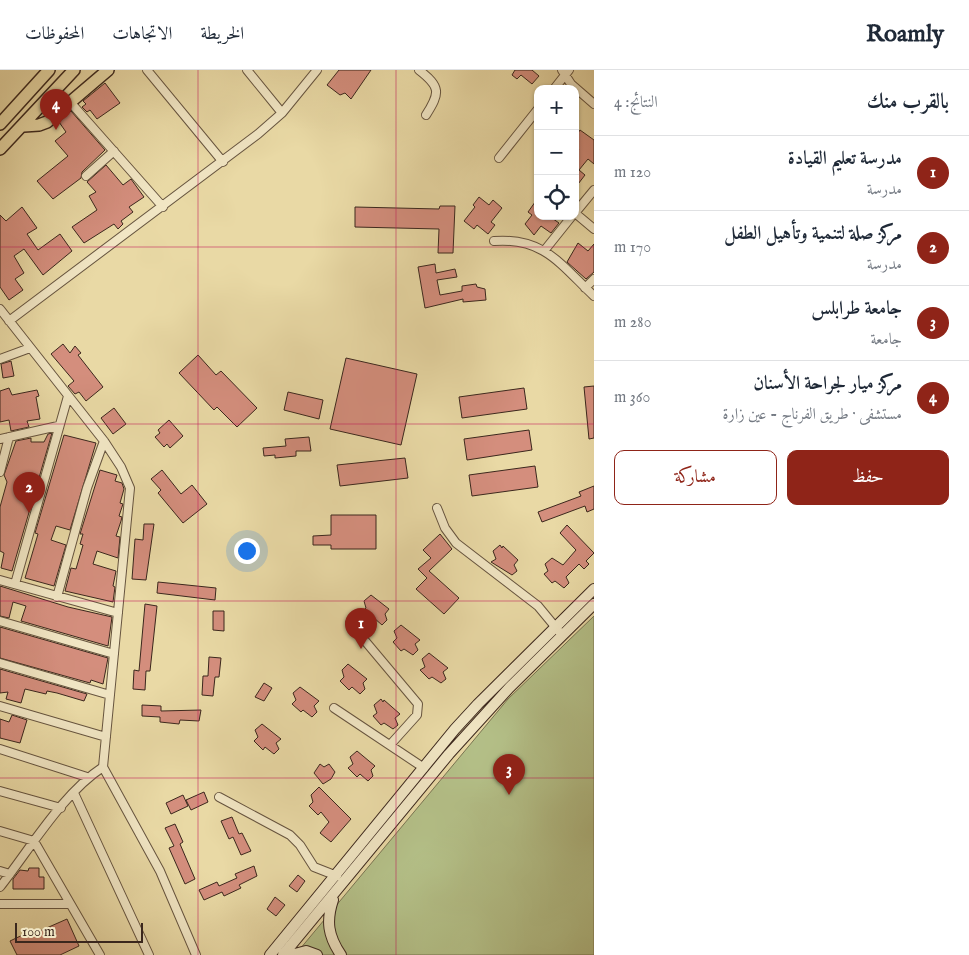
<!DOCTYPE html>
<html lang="ar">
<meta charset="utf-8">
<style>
body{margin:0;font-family:"IM FELL English",Amiri,serif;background:#f6f6f7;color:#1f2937;direction:rtl}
.controls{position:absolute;right:15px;top:15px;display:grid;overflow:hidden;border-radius:10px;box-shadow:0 1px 4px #0004}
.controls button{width:45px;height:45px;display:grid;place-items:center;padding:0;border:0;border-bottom:1px solid #e0e1e3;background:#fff;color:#1f2937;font:25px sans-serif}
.scale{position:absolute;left:15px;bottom:12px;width:128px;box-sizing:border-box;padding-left:5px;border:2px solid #3b271d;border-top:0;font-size:14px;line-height:18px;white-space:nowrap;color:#3b271d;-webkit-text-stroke:4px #f1e6c4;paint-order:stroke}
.you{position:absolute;left:246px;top:480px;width:18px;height:18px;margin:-12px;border:4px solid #fff;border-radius:50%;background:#1a73e8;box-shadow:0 0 0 8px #1a73e833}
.badge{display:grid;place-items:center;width:32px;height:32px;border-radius:50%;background:#8f2418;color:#fff;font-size:16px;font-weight:700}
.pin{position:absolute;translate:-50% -41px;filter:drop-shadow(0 1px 2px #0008)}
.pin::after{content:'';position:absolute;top:26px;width:18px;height:15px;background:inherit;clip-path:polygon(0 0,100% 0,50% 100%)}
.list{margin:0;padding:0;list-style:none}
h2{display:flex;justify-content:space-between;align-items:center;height:65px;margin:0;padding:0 20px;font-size:21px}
h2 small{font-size:16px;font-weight:400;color:#747a83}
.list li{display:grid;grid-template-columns:32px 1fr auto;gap:15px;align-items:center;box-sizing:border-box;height:75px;padding:0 20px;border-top:1px solid #e0e1e3}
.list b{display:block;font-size:19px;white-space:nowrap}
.list p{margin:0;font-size:16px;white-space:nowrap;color:#747a83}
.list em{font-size:16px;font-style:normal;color:#747a83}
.actions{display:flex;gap:10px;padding:15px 20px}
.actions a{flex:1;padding:11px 0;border:1px solid #8f2418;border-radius:10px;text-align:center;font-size:18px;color:#8f2418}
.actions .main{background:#8f2418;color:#fff}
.icon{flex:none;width:28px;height:28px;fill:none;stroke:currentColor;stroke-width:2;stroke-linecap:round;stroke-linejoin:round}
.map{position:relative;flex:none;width:594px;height:885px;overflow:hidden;direction:ltr}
header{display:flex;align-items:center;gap:30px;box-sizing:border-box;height:70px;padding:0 25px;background:#fff;border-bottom:1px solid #e0e1e3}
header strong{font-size:24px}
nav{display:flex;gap:28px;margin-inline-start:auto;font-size:18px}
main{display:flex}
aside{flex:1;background:#fff}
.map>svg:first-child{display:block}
</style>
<header>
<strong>Roamly</strong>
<nav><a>الخريطة</a><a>الاتجاهات</a><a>المحفوظات</a></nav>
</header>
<main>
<aside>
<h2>بالقرب منك<small>النتائج: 4</small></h2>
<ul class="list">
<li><span class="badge">1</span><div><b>مدرسة تعليم القيادة</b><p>مدرسة</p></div><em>120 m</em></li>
<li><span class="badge">2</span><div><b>مركز صلة لتنمية وتأهيل الطفل</b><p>مدرسة</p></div><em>170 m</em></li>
<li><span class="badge">3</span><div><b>جامعة طرابلس</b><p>جامعة</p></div><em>280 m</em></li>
<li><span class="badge">4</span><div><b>مركز ميار لجراحة الأسنان</b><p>مستشفى · طريق الفرناج - عين زارة</p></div><em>360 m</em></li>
</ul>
<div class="actions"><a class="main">حفظ</a><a>مشاركة</a></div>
</aside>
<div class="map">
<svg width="594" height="885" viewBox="0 0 594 885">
<rect width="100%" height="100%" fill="#e9d9a5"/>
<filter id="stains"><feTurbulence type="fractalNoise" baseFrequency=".004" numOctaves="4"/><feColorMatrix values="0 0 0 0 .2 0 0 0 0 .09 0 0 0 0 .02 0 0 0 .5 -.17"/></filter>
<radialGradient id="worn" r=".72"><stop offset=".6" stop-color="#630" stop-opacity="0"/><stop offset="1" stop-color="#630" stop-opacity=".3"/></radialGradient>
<path fill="#b4c088" stroke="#787452" d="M594 546V885H295L508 629Z"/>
<path fill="#d48e7d" stroke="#3b271d" d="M339 0H371L351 29 345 23 340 25 327 15Z
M515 0H532L539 6 532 14 521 5 517 9 512 5Z
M105 13 120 33 97 49 90 40 87 42 82 37 86 34 83 31Z
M71 41 105 80 82 102 81 108 53 129 37 111 68 86 55 71 66 62 59 52Z
M580 60 594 70V94L588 89 579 100 585 105 575 118V84L579 79 575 76V67Z
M106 95 123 115 131 109 144 127 129 137 133 142 121 151 123 154 118 159 114 154 84 173 72 157 97 140 89 126 96 122 87 112Z
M479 127 489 135 493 130 502 138 491 152 495 155 488 164 477 155 474 159 464 151 475 137 473 135Z
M538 128V146H549L559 153 551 163 541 156 534 165 525 154 532 145 528 142Z
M440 136H455L453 183H438L439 159 355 157V137L439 139Z
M22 137 37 158 27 164 38 180 60 164 72 181 43 205 24 179 14 186 24 203 15 209 23 220 9 230 0 217V145L6 151Z
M578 173 588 181 594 174V202L586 209 567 192Z
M435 194 436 203 455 199 457 207 437 210 440 225 462 221V216L476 214 477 217 485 219 486 230 463 232V229L425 238 418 197Z
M63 274 70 283 75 276 81 283 78 285 103 317 86 331 79 322 75 324 68 316 74 311 51 284Z
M198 285 216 305 221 301 257 338 237 357 217 337 214 340 179 303Z
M346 288 417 304 401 375 330 359Z
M11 291 14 306 3 308 1 294Z
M594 316V368L589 369 584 317Z
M9 318 12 325 37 320 39 326 36 327 40 349 27 351 29 357 11 361 9 350 0 352V321Z
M524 318 527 339 462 348 459 327Z
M288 322 323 330 319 349 284 340Z
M114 338 126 354 113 364 101 348Z
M169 350 183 366 170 378 167 374 164 377 155 367 160 363 158 360Z
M529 360 532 380 467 390 464 369Z
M52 363 12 501 1 498 4 483 0 481V437L7 412 4 405 16 371 31 368V372H44L48 364Z
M64 365 96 373 70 460 56 456 51 470 66 475 54 516 25 508 38 464 35 463Z
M309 367 311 381H296V386L275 388V385L264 386 263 378 286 376 285 369Z
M405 388 408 408 340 416 337 395Z
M535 396 538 417 472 426 469 405Z
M100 400 117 405 115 411 122 413 124 419 120 433 123 434 119 446 122 447 121 451 116 466 120 467 118 488 97 481 93 494 116 501 113 516 115 517 113 532 65 521 71 498 76 499 83 475 80 474 83 464H80Z
M162 400 181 424 192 415 207 434 183 453 158 423 161 420 151 409Z
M594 416V439L587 442 585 436 542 452 538 442 581 426 579 422Z
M331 445H376V479H331V475H313V466L331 465Z
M144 454H154L146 510 132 509 135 469 143 470Z
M567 455 594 483 586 491 589 494 584 499 579 494 566 507 569 513 564 518 555 511 552 513 544 504 548 501 545 494 552 488 563 495 576 480 560 463Z
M440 464 452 479 429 501 459 528 444 544 416 519 427 508 418 499 431 488 423 480Z
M500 475 502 478 503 476 518 490 514 495 517 501 512 505 491 492 496 489 493 481Z
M158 512 216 518 215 530 157 523Z
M0 516 68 537 112 547 108 576 21 551 26 536 13 532 9 548 0 546Z
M371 525 389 539 385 544 387 550 382 555 374 548 371 550 362 542 366 538 364 531Z
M145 534 157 536 150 601H146L145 620 133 619 134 600 139 601Z
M213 541H224V561L213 560Z
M401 555 420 570 415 574 418 580 413 585 404 579 401 581 393 572 397 568 394 561Z
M0 557 108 588 103 614 91 610 90 613 0 588Z
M429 583 448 598 443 602 446 609 441 613 432 607 429 609 420 600 425 597 422 589Z
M209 587 221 588 219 607H215L213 626 202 625 203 606H208Z
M348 594 367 609 363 613 365 619 360 624 352 617 349 620 340 611 344 607 342 600Z
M0 599 87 624 84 631 57 623 47 621 46 624 25 619 21 633 6 629 8 622 0 623Z
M264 613 272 618 264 631 255 627Z
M300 617 319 631 314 636 317 642 312 647 303 640 301 642 292 634 296 630 293 623Z
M381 629 383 632 384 630 400 644 395 648 398 655 393 659 384 653 381 655 373 646 377 643 374 635Z
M142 635 161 636V641L201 640 199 651 180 650 179 654 160 652V647L142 646Z
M12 645 27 650 20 673 0 668V649L9 652Z
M262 654 281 669 276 673 279 679 274 684 265 677 263 680 254 671 258 667 255 660Z
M357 681 375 696 371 700 373 706 368 711 360 704 357 707 348 698 353 694 350 687Z
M320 694 324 697 329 694 335 702 331 709 323 714 314 703Z
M319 717 351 749 331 772 320 763 329 752 321 742 318 745 309 736 313 732 311 725Z
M204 722 208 732 191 740 186 730Z
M183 725 188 736 171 744 166 733Z
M232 747 239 764 242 763 251 781 241 785 233 767 229 769 221 751Z
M175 754 183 772 180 774 195 809 185 814 169 778 174 776 165 758Z
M254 796 257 806 239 815 241 818 224 826 222 822 204 830 199 820 217 812 219 816 237 808 235 804Z
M29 798H39V807H44V819H13V809L20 800 28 801Z
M298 805 305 811 297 822 289 816Z
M275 827 285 835 276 846 267 839Z
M67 849 79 876 60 885H17L10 871 31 861 33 864Z"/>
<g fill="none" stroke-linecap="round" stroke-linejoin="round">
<g stroke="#66543f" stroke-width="10">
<path id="street" d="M147 0 223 92
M247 0 282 43
M419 0C441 17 440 23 426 45
M562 0 571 14 594 34
M554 19 569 0
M71 33 163 137
M499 88 538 39
M86 106 114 81
M575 143 594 120
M575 143 594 159
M494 171C544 167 561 195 594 226
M544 181 572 146
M585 218 594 209
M0 239 104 371 121 397 130 418 103 697 160 801 196 885
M9 251 258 64 282 43 317 0
M0 289 30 278
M0 369 58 356
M0 402 9 367
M437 438 445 458 456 473 538 536 562 565
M0 510 118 543
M15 514 68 326
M57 527 87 418 104 371
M0 551 114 584
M350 553 418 634 417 645 390 675
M0 593 110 625
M0 636 106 667
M334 638 424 698
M0 679 87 707
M0 721 61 738
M74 723 149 885
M219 727 290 765 300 775 314 797 337 806
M0 761 34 771 100 885
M0 801 10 804
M0 817C30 779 63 723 103 697
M0 834H70"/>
</g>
<g stroke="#3b271d" stroke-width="12">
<path id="secondary" d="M333 830C326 851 328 866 341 885
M270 885 455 659 478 634 594 519
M283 885 449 684 509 618 594 534
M291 885 306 881 317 885"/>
</g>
<g stroke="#3b271d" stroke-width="14">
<path id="primary" d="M0 54 49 0
M24 56 39 55 47 52 108 0
M0 79 74 0"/>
</g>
<use href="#street" stroke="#f1e6c4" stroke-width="8"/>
<use href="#secondary" stroke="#f1e6c4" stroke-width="10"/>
<use href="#primary" stroke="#e9d9a5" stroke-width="11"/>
</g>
<path fill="none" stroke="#c2185b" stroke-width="1" stroke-opacity="0.55" d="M198 0V885M396 0V885M0 177H594M0 354H594M0 531H594M0 708H594"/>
<rect width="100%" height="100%" filter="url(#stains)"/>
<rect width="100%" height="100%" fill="url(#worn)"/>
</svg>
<div class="controls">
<button>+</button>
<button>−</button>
<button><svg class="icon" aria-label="locate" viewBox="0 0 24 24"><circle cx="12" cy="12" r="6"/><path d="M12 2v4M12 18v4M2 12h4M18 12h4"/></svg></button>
</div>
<div class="scale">100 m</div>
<div class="you"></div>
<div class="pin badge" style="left:361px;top:579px">1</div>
<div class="pin badge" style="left:29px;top:443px">2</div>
<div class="pin badge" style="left:509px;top:725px">3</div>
<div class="pin badge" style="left:56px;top:60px">4</div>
</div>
</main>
